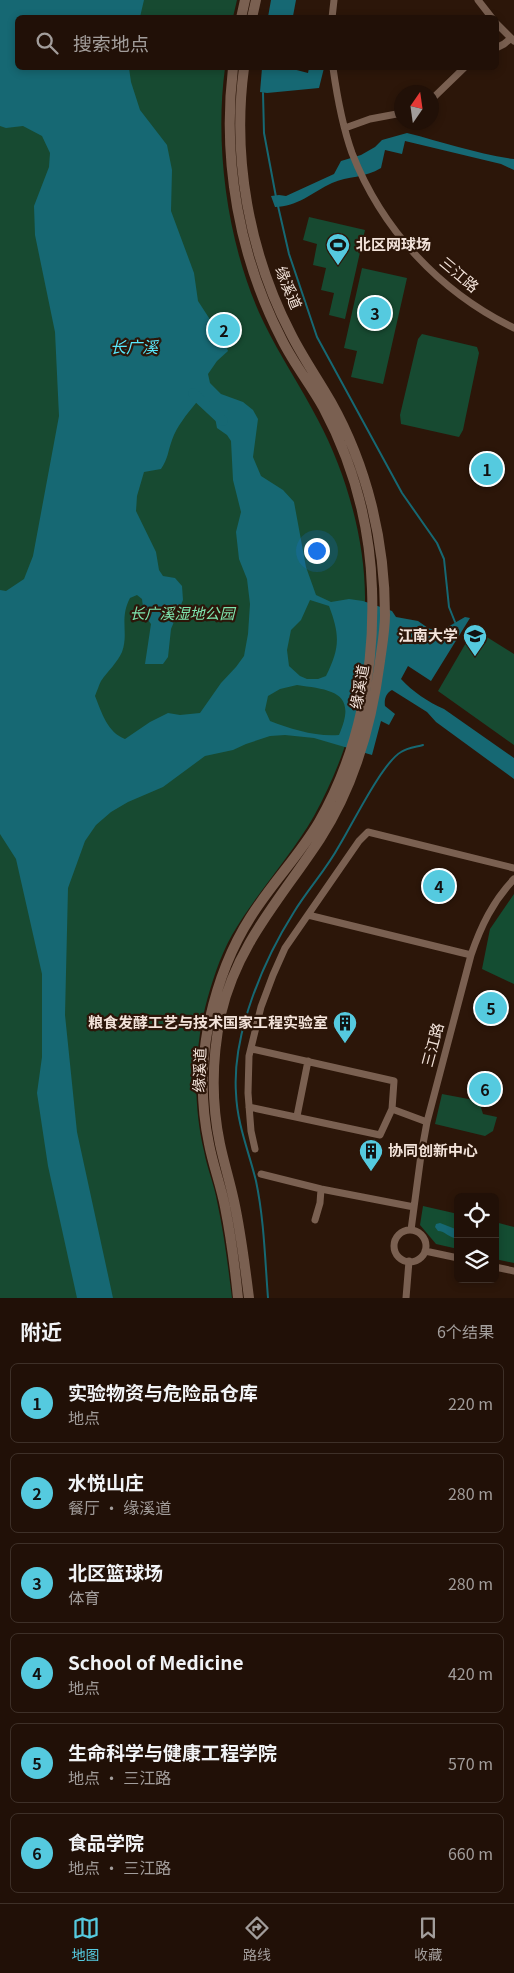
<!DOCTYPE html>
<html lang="zh">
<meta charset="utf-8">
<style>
body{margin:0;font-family:Georgia,"Noto Sans SC",serif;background:#291911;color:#f1f3f6}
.controls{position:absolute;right:15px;bottom:15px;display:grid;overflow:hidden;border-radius:8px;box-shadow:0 2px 8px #0003}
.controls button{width:45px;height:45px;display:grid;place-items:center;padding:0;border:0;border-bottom:1px solid #3e3028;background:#211007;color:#f1f3f6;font:25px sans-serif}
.compass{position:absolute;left:394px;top:85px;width:45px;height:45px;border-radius:50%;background:#211007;box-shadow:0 2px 8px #0003;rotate:13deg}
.you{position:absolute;left:316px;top:550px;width:18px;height:18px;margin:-12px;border:4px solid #fff;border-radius:50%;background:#1a73e8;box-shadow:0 0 0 8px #1a73e833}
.badge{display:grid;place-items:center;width:32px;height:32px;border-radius:50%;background:#55cadf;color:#111;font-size:16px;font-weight:700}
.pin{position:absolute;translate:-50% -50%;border:2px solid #fff;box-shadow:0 1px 5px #0006}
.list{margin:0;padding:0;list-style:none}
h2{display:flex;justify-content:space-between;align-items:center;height:65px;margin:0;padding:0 20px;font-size:21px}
h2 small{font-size:16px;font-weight:400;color:#a29d9b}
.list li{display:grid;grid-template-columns:32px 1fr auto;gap:15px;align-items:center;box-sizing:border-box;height:80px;margin:0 10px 10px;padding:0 10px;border:1px solid #3e3028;border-radius:8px}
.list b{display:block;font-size:19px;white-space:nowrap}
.list p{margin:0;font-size:16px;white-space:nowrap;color:#a29d9b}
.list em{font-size:16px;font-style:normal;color:#a29d9b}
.icon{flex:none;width:28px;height:28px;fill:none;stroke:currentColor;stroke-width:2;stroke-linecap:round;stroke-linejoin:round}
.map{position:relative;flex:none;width:514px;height:1298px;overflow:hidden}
.search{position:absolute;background:#211007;box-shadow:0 2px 8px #0003;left:15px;right:15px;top:15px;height:55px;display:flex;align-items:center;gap:12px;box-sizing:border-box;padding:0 18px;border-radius:8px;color:#a29d9b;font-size:19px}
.sheet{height:605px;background:#211007}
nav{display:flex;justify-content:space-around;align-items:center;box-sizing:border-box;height:70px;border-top:1px solid #3e3028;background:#211007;font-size:14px;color:#a29d9b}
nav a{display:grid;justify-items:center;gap:2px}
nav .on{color:#55cadf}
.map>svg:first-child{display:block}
</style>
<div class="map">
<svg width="514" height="1298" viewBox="0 0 514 1298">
<rect width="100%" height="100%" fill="#2c1609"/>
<path fill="#174a31" d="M0 0H237L233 17 18 18V68H225C214 148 228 249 264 323 280 356 301 387 318 420 346 472 366 542 365 602 365 617 362 632 361 647 359 667 358 687 355 706 349 743 332 783 314 816 290 858 256 893 232 935 220 956 211 984 205 1008 194 1054 193 1104 204 1151 207 1168 214 1184 217 1201 224 1233 228 1266 232 1298H0Z
M309 217 365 230 345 319 329 315 334 293 321 290 326 268 313 265 317 244 303 240Z
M362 268 407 278 383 384 351 377 357 351 344 348Z
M422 334 477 347 479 353 463 430 459 437 401 424 400 415 418 339Z
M474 629 514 654V745L438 691Z
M442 1094 479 1101 483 1114 497 1117 493 1131 485 1136 435 1124Z"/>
<path fill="#144d32" d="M514 894V984L482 969 490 929Z
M423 1206 458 1214V1249L436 1244 420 1225Z
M495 1222 514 1227V1263L495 1259Z"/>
<path fill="#166873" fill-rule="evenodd" d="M0 0H144L140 17 18 18V68H129L131 82 140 110 167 145 172 170 171 211 194 273 198 301 224 341 228 351 217 361 208 374 210 383 221 394 243 402 253 410 258 419 253 457 261 476 283 490 294 502 306 567 316 595 331 602 349 599 363 601 392 611 396 617 418 621 428 628 439 632 465 617 470 618 431 681 408 666 401 679C413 692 428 702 444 709L514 758V779L436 722 427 712 392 690C386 693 384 699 385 706L395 714 389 725 381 721 372 755 314 738 285 735 270 736 246 744 233 750 205 756 163 787 128 802 111 812 96 825 85 841 68 888 65 1015 77 1132 113 1298H77L48 1166 37 1093 42 1057V974L16 859 0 834V590L6 591 24 579 33 556 59 416 55 332 35 235 34 206 49 167 50 153 42 136 23 126 6 128 0 126ZM207 401 213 407 217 428 227 435 231 441 233 480 241 512 236 532 239 559 247 579 250 604 248 634 244 656 236 667 221 683 200 713 180 715 168 713 150 722 125 739C107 732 102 713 95 696 97 691 99 685 101 681 108 671 117 663 122 652 129 633 119 619 130 598L137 595 142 599 144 615 151 624 145 664H163L168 657 171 629 183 600 182 586 175 578 163 576 159 570 156 552 136 511 137 496 144 472 161 469C168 459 168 451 172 440 177 426 187 414 196 403ZM310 600 329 606C340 635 340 648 326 676L318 679H307L300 676 289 666 287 650 291 630 301 620ZM297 685C332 690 358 692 339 735 316 737 291 729 270 721L265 710 268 696 280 689Z
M271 0H296L293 16 290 17H268Z
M262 68H289L308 73 309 68H324L319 88 267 93 260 92Z
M407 133C443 142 477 154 514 159V170L501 164 405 141 402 154 385 150 381 168C365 178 348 176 332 183 313 192 297 207 275 207L271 196 279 195 286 196 334 174 341 161 361 155 375 147 382 140Z
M440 1223 458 1230V1239C449 1238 445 1231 438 1231L435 1227 436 1224Z"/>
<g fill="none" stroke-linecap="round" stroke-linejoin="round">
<path stroke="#166873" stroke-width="2" d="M263 93 264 133 276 197
M278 206 289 254 317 337 402 493 437 543 444 559 449 607 455 622
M268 1298C265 1259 264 1219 256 1181 249 1152 237 1124 236 1093 232 1034 263 961 294 912 308 889 326 870 339 846 352 825 382 763 401 752 407 748 416 747 423 745"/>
<path stroke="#166873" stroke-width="10" d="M193 393 223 421"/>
<path stroke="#7a6051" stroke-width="7" d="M478 0 492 18
M332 18 334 0
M496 23 514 41
M496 48 504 44 510 39
M333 68C337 96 342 125 352 153 382 230 440 292 514 328
M432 99 464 68
M345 128 370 119 402 113
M308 915 471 955
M249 1107 380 1135 392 1109 394 1081 252 1049
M392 1109 427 1122
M297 1116 308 1061
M255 1149 251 1131 248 1093 249 1056 261 1007 273 975 285 948 359 841 368 832 514 868
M261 1174 321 1189 414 1207
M315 1220 320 1203 321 1189
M411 1230 421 1155 427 1122 471 955C481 926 493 901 514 879
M394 1246a16 16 0 1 1 32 0a16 16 0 1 1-32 0Z
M425 1251 458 1258
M495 1267 514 1271
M406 1298 409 1261"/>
<path stroke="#7a6051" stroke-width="10" d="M241 18 245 0
M252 18 256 0
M233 68C222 161 239 257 282 340 294 364 310 384 323 407 353 463 370 526 372 589 375 669 359 752 319 822 299 856 271 884 250 918 229 951 216 988 208 1027 201 1065 201 1106 209 1144 213 1165 221 1186 225 1207 231 1237 235 1268 238 1298
M244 68C232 158 249 253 291 334 303 358 318 379 331 402 367 466 385 541 385 615 385 630 382 646 380 661 372 723 355 785 320 839 282 897 237 944 221 1014 212 1057 211 1101 220 1144 224 1163 230 1182 234 1201 241 1233 245 1266 249 1298"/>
</g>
<defs>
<g id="stadium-pin" transform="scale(1.25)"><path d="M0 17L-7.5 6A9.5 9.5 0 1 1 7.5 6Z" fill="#55cadf" stroke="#2c1609"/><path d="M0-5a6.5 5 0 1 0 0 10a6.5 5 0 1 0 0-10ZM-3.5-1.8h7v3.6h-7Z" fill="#111"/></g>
<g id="university-pin" transform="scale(1.25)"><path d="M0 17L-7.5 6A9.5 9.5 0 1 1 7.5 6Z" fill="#55cadf" stroke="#2c1609"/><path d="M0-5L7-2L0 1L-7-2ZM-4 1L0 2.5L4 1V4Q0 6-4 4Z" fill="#111"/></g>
<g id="building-pin" transform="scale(1.25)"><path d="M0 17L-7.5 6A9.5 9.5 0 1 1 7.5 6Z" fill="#55cadf" stroke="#2c1609"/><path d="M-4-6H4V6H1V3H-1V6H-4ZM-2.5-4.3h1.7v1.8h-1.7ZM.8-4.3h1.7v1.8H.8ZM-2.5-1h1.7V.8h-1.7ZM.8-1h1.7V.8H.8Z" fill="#111"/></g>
</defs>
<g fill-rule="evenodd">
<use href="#stadium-pin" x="338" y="245"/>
<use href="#university-pin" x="475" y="636"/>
<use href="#building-pin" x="345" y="1023"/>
<use href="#building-pin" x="371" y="1151"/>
</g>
<g text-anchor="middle" stroke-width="4.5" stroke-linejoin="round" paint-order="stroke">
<g font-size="15" font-weight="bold" fill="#f3e3da" stroke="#2c1609" text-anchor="start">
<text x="356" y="250">北区网球场</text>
<text x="458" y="641" text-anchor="end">江南大学</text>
<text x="328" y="1028" text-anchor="end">粮食发酵工艺与技术国家工程实验室</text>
<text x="388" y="1156">协同创新中心</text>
</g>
<g font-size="15" fill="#f3e3da" stroke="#2c1609">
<text transform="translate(459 275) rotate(40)" y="5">三江路</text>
<text transform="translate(288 288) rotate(68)" y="5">缘溪道</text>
<text transform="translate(360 687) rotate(-80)" y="5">缘溪道</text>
<text transform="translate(433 1045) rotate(-75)" y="5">三江路</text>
<text transform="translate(200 1070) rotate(-88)" y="5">缘溪道</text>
</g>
<g font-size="15" font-style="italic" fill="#7fe5ae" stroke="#2c1609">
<text x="182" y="619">长广溪湿地公园</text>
</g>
<g font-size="16" font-style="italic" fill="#59e8fd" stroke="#2c1609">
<text x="134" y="353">长广溪</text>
</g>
</g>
</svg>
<div class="controls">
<button><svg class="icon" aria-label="locate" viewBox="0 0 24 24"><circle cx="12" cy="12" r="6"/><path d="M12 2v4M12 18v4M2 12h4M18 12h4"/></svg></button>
<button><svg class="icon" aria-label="layers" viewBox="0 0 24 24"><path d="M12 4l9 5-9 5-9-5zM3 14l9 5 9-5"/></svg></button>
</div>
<svg class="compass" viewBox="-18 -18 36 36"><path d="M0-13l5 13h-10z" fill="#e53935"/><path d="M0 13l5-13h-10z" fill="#a29d9b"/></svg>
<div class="you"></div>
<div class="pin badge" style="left:487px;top:469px">1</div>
<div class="pin badge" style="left:224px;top:330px">2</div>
<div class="pin badge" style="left:375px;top:313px">3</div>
<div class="pin badge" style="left:439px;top:886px">4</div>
<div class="pin badge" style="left:491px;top:1008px">5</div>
<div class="pin badge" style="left:485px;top:1089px">6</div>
<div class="search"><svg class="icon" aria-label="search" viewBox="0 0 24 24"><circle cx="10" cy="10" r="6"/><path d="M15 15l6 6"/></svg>搜索地点</div>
</div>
<section class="sheet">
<h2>附近<small>6个结果</small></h2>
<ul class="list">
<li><span class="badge">1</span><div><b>实验物资与危险品仓库</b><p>地点</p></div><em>220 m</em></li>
<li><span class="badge">2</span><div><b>水悦山庄</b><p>餐厅 · 缘溪道</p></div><em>280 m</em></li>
<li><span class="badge">3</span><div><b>北区篮球场</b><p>体育</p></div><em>280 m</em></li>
<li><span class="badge">4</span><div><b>School of Medicine</b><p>地点</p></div><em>420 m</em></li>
<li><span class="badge">5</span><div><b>生命科学与健康工程学院</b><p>地点 · 三江路</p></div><em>570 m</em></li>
<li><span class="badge">6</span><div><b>食品学院</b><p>地点 · 三江路</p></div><em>660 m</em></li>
</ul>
</section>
<nav>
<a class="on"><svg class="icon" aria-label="map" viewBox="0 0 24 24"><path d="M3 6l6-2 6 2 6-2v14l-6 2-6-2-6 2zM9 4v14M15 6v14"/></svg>地图</a>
<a><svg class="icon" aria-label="directions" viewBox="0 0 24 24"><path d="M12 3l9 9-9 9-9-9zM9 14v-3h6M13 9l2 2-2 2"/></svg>路线</a>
<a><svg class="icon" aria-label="saved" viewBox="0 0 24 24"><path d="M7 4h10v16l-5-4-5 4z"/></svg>收藏</a>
</nav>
